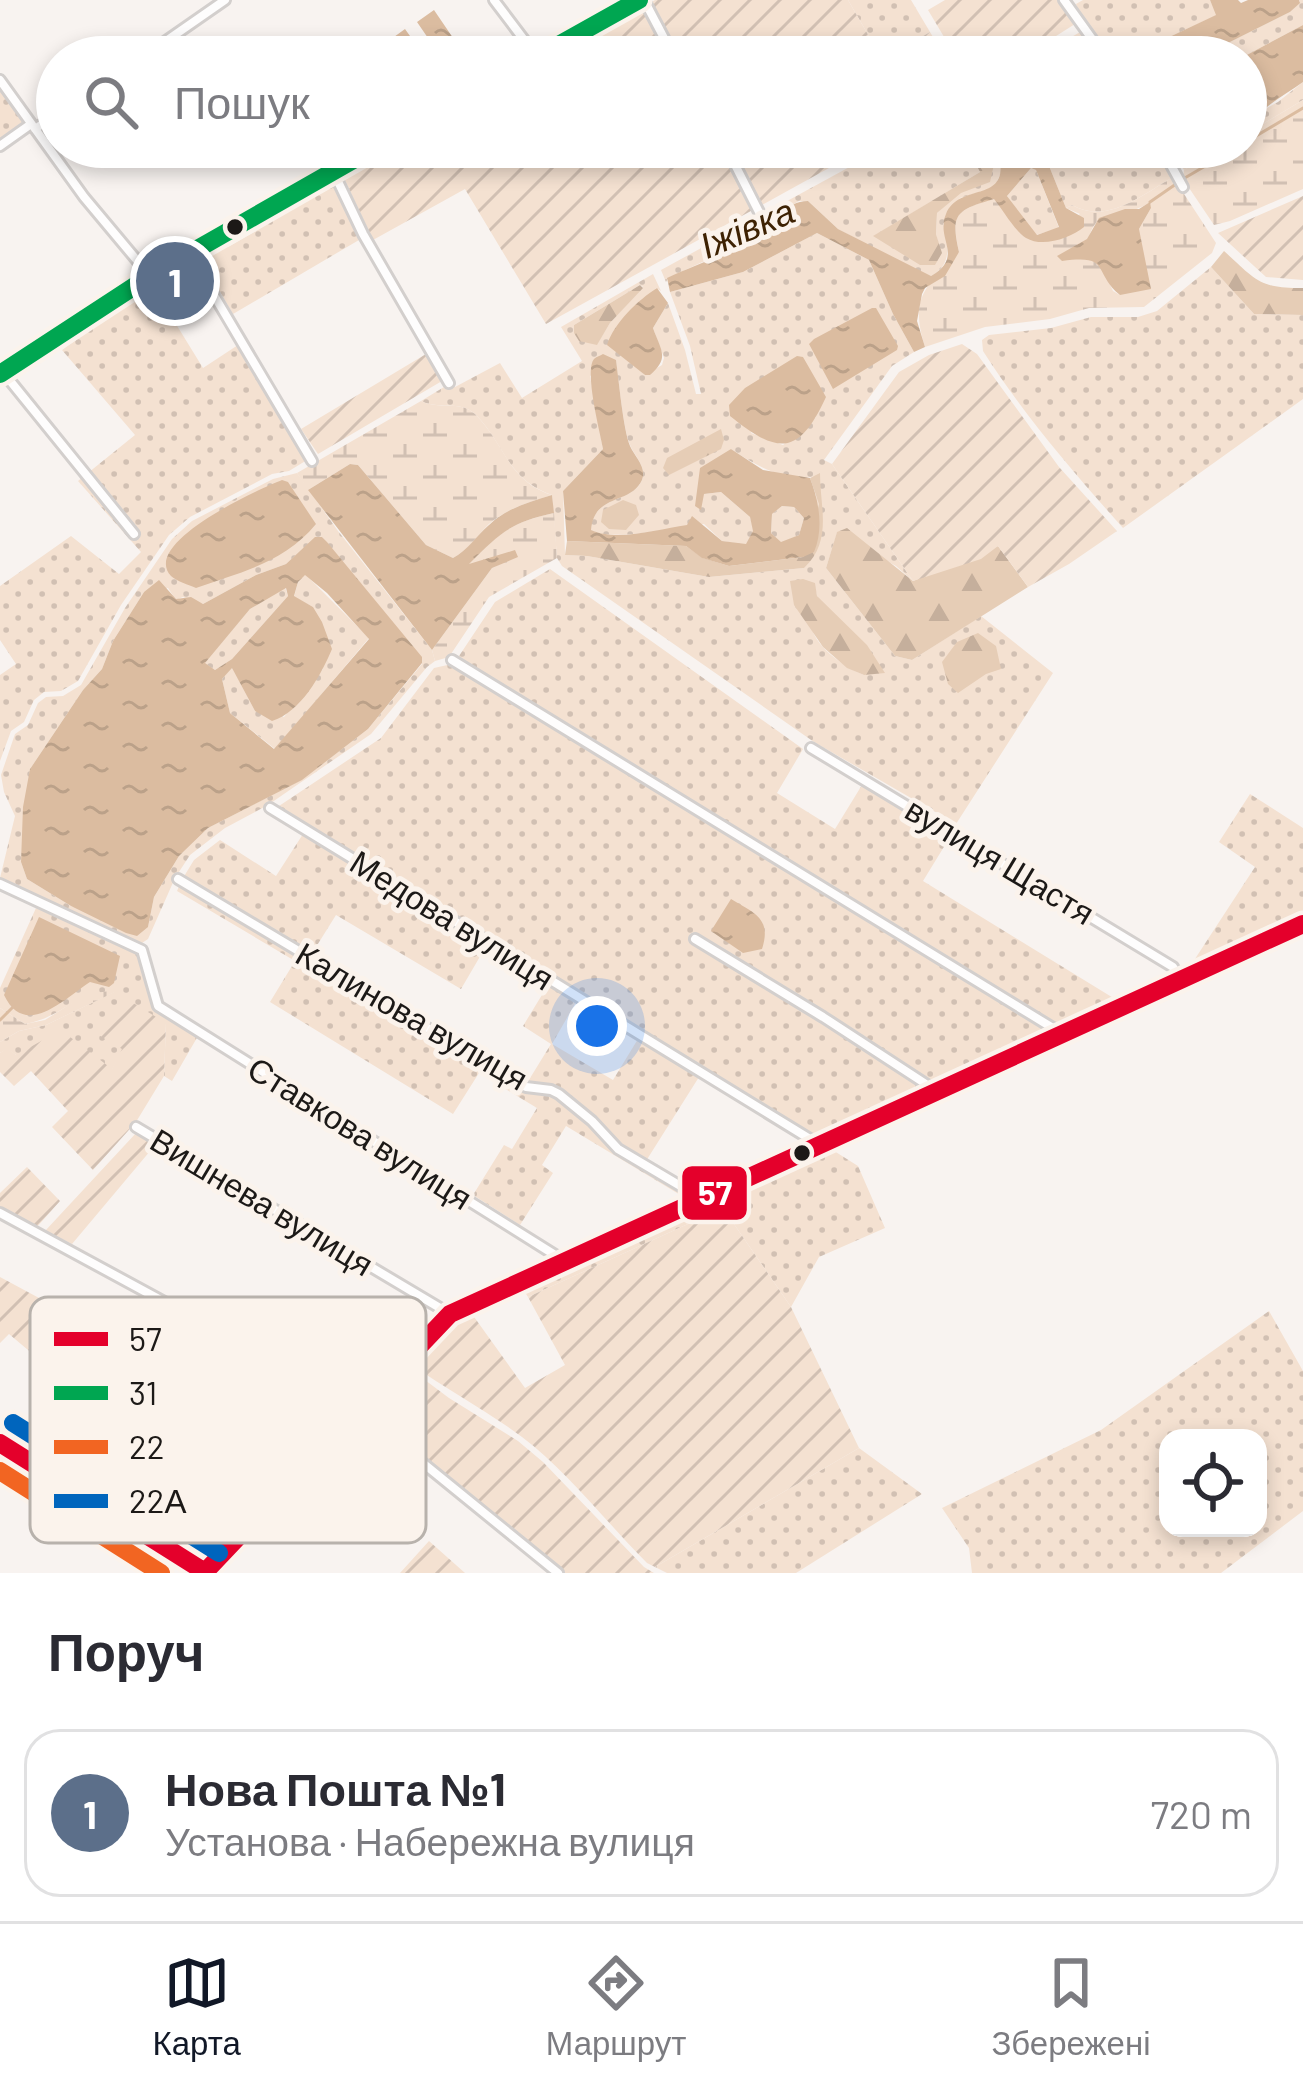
<!DOCTYPE html>
<html lang="uk">
<meta charset="utf-8">
<style>
body{margin:0;font-family:Barlow,sans-serif;background:#f7f7f7;color:#2b2b33}
.controls{position:absolute;right:36px;bottom:36px;display:grid;overflow:hidden;border-radius:24px;box-shadow:0 6px 18px #0003}
.controls button{width:108px;height:108px;display:grid;place-items:center;padding:0;border:0;border-bottom:3px solid #e1e1e2;background:#fff;color:#2b2b33;font:60px sans-serif}
.you{position:absolute;left:597px;top:1026px;width:42px;height:42px;margin:-30px;border:9px solid #fff;border-radius:50%;background:#1a73e8;box-shadow:0 0 0 18px #1a73e833}
.badge{display:grid;place-items:center;width:78px;height:78px;border-radius:50%;background:#111827;color:#fff;font-size:39px;font-weight:700}
.pin{position:absolute;translate:-50% -50%;border:6px solid #fff;box-shadow:0 3px 12px #0006}
.list{margin:0;padding:0;list-style:none}
h2{display:flex;justify-content:space-between;align-items:center;height:156px;margin:0;padding:0 48px;font-size:51px}
h2 small{font-size:39px;font-weight:400;color:#7c7c81}
.list li{display:grid;grid-template-columns:78px 1fr auto;gap:36px;align-items:center;box-sizing:border-box;height:168px;margin:0 24px 24px;padding:0 24px;border:3px solid #e1e1e2;border-radius:36px}
.list b{display:block;font-size:45px;white-space:nowrap}
.list p{margin:0;font-size:39px;white-space:nowrap;color:#7c7c81}
.list em{font-size:39px;font-style:normal;color:#7c7c81}
.icon{flex:none;width:66px;height:66px;fill:none;stroke:currentColor;stroke-width:2;stroke-linecap:round;stroke-linejoin:round}
.map{position:relative;flex:none;width:1303px;height:1573px;overflow:hidden}
.search{position:absolute;background:#fff;box-shadow:0 6px 18px #0003;left:36px;right:36px;top:36px;height:132px;display:flex;align-items:center;gap:30px;box-sizing:border-box;padding:0 42px;border-radius:66px;color:#7c7c81;font-size:45px}
.sheet{height:348px;background:#fff}
nav{display:flex;justify-content:space-around;align-items:center;box-sizing:border-box;height:168px;border-top:3px solid #e1e1e2;background:#fff;font-size:33px;color:#7c7c81}
nav a{display:grid;justify-items:center;gap:6px}
nav .on{color:#111827}
.map>svg:first-child{display:block}
</style>
<div class="map">
<svg width="1303" height="1573" viewBox="0 0 1303 1573">
<defs>
<pattern id="grass-dots" width="8" height="8" patternUnits="userSpaceOnUse" patternTransform="scale(3)"><rect width="8" height="8" fill="#f4e1d1"/><path d="M2 2h.1M6 6h.1" fill="none" stroke="#d1c0b3" stroke-width="1.8" stroke-linecap="round"/></pattern>
<pattern id="forest-firs" width="22" height="20" patternUnits="userSpaceOnUse" patternTransform="scale(3)"><rect width="22" height="20" fill="#e6cdb6"/><path d="M5 1l3.5 6h-7zM16 11l3.5 6h-7z" fill="#c5af9c"/></pattern>
<pattern id="wetland-marsh" width="20" height="14" patternUnits="userSpaceOnUse" patternTransform="scale(3)"><rect width="20" height="14" fill="#f4e1d1"/><path d="M1 5h8M5 5V1M11 12h8M15 12V8" fill="none" stroke="#d1c0b3"/></pattern>
<pattern id="garden-furrows" width="10" height="10" patternUnits="userSpaceOnUse" patternTransform="scale(3)"><rect width="10" height="10" fill="#f4e1d1"/><path d="M-1 1l2-2M0 10L10 0M9 11l2-2" fill="none" stroke="#d1c0b3"/></pattern>
<pattern id="water-ripples" width="26" height="14" patternUnits="userSpaceOnUse" patternTransform="scale(3)"><rect width="26" height="14" fill="#dbbca0"/><path d="M2 4q2-2 4 0t4 0M15 11q2-2 4 0t4 0" fill="none" stroke="#bba189"/></pattern>
</defs>
<rect width="100%" height="100%" fill="#f8f3f0"/>
<path fill="url(#grass-dots)" fill-rule="evenodd" d="M848 0H911L930 32 888 57H881Z
M1083 0H1210L1217 15 1163 40 1136 57H1111L1079 12 1076 4Z
M1299 0H1303V25L1243 57H1200L1290 12 1300 2Z
M1080 32 1099 57H1038Z
M1303 82V100L1246 134V119L1278 102Z
M0 86 24 121 0 140Z
M886 147H967L980 172 874 236 941 253 936 234 937 213 995 160 988 147H997L1002 170 996 184 993 188 960 198 943 224C948 245 953 264 931 276L924 275 838 229 808 201H799L786 209 767 232 668 278 666 282 661 270Z
M1051 147H1156L1173 177C1142 195 1107 225 1072 205L1066 208 1045 156Z
M1171 147H1224L1184 170Z
M1031 168 1036 170 1059 228 1036 235 1007 196Z
M333 182 359 240 233 314 200 258 225 244 228 247 256 231 254 227Z
M817 233 869 260 893 314 914 352 892 366 824 460 832 464 913 581 896 566 837 533 826 568 895 656 912 660 981 616 1053 673 956 824 814 742 562 566 557 558 552 495C506 479 506 445 475 414 460 400 438 410 421 401L444 387H455L500 363 522 398 582 361 561 327 653 274 661 291 656 288 626 357 645 375 662 365 664 358 653 328 668 303 685 350 696 394H701L690 346 670 292 743 272ZM640 285 643 287 610 323 597 344 574 325ZM803 357 816 417 783 445 751 433ZM616 361C619 381 623 428 630 445 635 457 647 467 642 480 632 504 595 493 590 530 615 543 674 526 704 524L722 541 746 545 754 531 750 517 721 492 704 494 731 449C756 466 790 485 820 475L804 568 709 577 587 556 565 555 563 491 603 449 590 376ZM814 583 817 596 864 675C844 667 813 646 810 622 809 610 813 595 814 583Z
M1211 267 1254 314 1303 315V399L1123 528C1073 472 1024 415 983 351L982 340 989 335 1051 328 1091 317H1138L1157 311Z
M152 285 203 368 238 345 307 460 289 471 272 474 190 517 169 535 121 605 78 681 61 691 44 692 34 700 24 722 11 731 0 761V675L16 664 0 640V586L71 536 119 574 141 552 78 481 135 435 62 350Z
M297 473 338 531 432 650 435 661 427 667 371 734 268 805 225 828 190 855 175 878 148 939 139 945 0 878 15 816 4 792 1 775 15 734 28 725 38 703 46 697 63 696 81 685 125 608 172 539 192 521 273 479ZM322 537 422 658V664L368 729 301 780 208 828 179 856 154 897 148 927 71 906 27 879 21 862 30 769 83 690 102 669 113 641 144 592 168 588 176 600 183 597 203 604 256 575 286 564 315 538Z
M782 506 794 507 804 518 799 535 781 543 771 533 772 514Z
M550 569 803 749 777 793 835 829 862 785 950 837 923 881 1115 999 1058 1026 457 659 495 602Z
M305 574 369 638 275 749 230 713 222 679 232 667 255 711 284 717 323 669 313 607 294 597 298 582Z
M285 587 288 596 232 659 215 670 204 663 250 609Z
M452 664 1044 1030 813 1137 276 808 381 738 434 668Z
M1250 794 1303 828V915L1191 965 1255 867 1219 842Z
M303 834 485 948 461 989 336 915 311 955 183 878 194 860 220 840 276 876Z
M180 884 525 1089 550 1092 557 1096 590 1123 617 1152 687 1193 682 1196 566 1126 542 1165 553 1173 520 1225 473 1195 504 1145 512 1149 537 1108 479 1073 453 1114 270 1002 295 961 177 891Z
M36 908 137 953 155 1009 198 1036 172 1081 164 1076 166 1023 123 1049 112 1070 16 1055 7 1049 0 1053V1042L19 1031 46 1025 114 992C73 992 64 1017 25 1024L0 1008V988Z
M548 985 576 1002 552 1044 613 1080 638 1039 699 1077 646 1161 621 1147 595 1118 561 1091 552 1086 527 1083 551 1044 523 1026Z
M831 1149 858 1166 885 1228 819 1257 791 1307 723 1208 528 1297 523 1289Z
M1269 1311 1303 1371V1511L1221 1573H972L969 1548 942 1508 1101 1430ZM1258 1438V1528H1168V1438Z
M33 1444 139 1509 135 1516 28 1451Z
M859 1448 922 1494 796 1573H667L655 1567Z
M0 1456 166 1558 162 1565 0 1467Z
M180 1507 224 1542 213 1553 170 1520Z"/>
<path fill="url(#forest-firs)" d="M967 147H988L995 160 990 182 961 193 937 213 936 234 942 253 935 265H920L873 236 980 172Z
M1224 251C1255 279 1259 289 1303 288V315L1254 314 1211 267Z
M640 285 643 288 610 323 597 345 579 341 574 333V325Z
M721 429 724 440 721 449 669 475 663 468 667 458Z
M820 473C820 508 833 541 804 568L709 577 587 556 565 555 567 541 686 546 703 558 729 566 803 557 819 528 816 516 819 504 810 478Z
M623 500 636 505 639 515 626 530 609 529 601 522 603 510Z
M847 528 913 581 998 546 1028 587 912 660 895 656 826 568 837 532Z
M803 579 815 583 817 596 867 645 885 673 864 675 847 668 823 647 794 605 790 581Z
M978 633 996 646 1001 669 986 674 958 693 948 684 942 662 957 642Z"/>
<path fill="url(#wetland-marsh)" fill-rule="evenodd" d="M1303 100V189L1230 221 1214 225 1183 179 1184 170 1224 147H1246V134Z
M1173 177 1216 243 1212 253 1144 307 1089 308 1050 319 985 327 925 347C909 296 926 287 959 252 950 212 957 211 994 198L1026 237 1042 242 1080 214 1066 208 1072 205C1107 225 1142 195 1173 177ZM1149 203 1151 208 1139 229 1120 295 1113 291 1101 265 1086 258C1090 200 1116 223 1149 203Z
M421 401C438 410 460 400 475 414 506 445 507 480 552 495 530 502 507 508 489 524 477 536 468 550 453 558L426 545 358 465 350 464 308 490 297 473Z
M554 513 557 558 489 597 449 657 435 661 432 650 492 568 517 556 466 566C499 534 508 523 554 513Z
M119 990 46 1025 19 1031 0 1042V1008L25 1024 45 1020 86 994Z"/>
<path fill="url(#garden-furrows)" d="M655 0H848L881 57H553Z
M945 0H1060L1075 24 1023 57H956L928 10Z
M930 32 945 57H888Z
M391 147H867L546 324 465 189 373 240 342 174Z
M1303 196V280L1266 277 1218 233Z
M962 344 977 354 1059 467 1117 531 1069 564 1028 587 998 546 981 559 913 581 832 464 899 372 929 355Z
M426 354 442 381 318 454 301 429Z
M125 998 166 1023 164 1076 136 1122 93 1170 52 1127 68 1111 31 1071 14 1086 0 1072V1053L7 1048 16 1055 61 1030 112 1069 122 1049 97 1034Z
M137 1132 156 1144 72 1244 45 1231Z
M27 1167 60 1201 36 1228 0 1208V1193Z
M723 1208 791 1307 859 1448 655 1567 647 1563C608 1524 565 1469 522 1437 487 1411 448 1390 412 1365L456 1321 472 1314 525 1388 565 1365 528 1297Z
M0 1277 145 1355 219 1418 233 1403 266 1431 206 1502 125 1434 149 1405 125 1385 92 1422 69 1403 78 1392 9 1334 0 1343Z
M409 1368 449 1398 518 1441 543 1462 644 1567 654 1573H564L367 1412Z
M429 1541 465 1573H400Z"/>
<path fill="url(#water-ripples)" fill-rule="evenodd" d="M1210 0H1238L1241 3 1248 0H1299L1300 3 1290 12 1200 57H1136L1163 40 1216 15Z
M434 10 466 57H441L417 22Z
M1303 25V82C1288 93 1266 104 1257 118L1252 116 1246 119V57H1243Z
M405 29 425 57H381L376 50Z
M997 147H1051L1045 156 1066 208 1084 218V227C1070 238 1043 248 1026 238 1014 230 1003 210 994 199 957 210 950 213 959 252L945 276 925 288 922 294 917 321 925 347 914 352 893 314 869 260 817 233 743 272 670 292 667 278C697 264 738 250 764 233 781 222 784 201 808 201L838 229 931 276C965 256 935 239 946 214 961 179 1015 208 997 147ZM1031 168 1036 170 1059 227 1037 235 1007 196Z
M1150 202 1151 208 1139 229 1151 289 1120 295C1092 272 1112 254 1062 261L1057 256 1087 239 1099 218 1125 209H1139Z
M657 288 668 303 653 328C661 351 670 357 650 375H645L607 345C614 323 638 300 657 288Z
M872 308H876L898 346 897 350 833 389 809 344 814 339Z
M603 354 616 360C619 381 623 428 630 446 635 457 647 467 642 480 631 505 594 493 591 530 617 542 658 529 687 525L692 516 722 541 746 544 753 531 750 517 721 492 704 494 701 510 695 506 700 468 731 449 763 470 810 478C819 501 824 529 814 552L803 557 729 566 702 558 686 546 567 541 563 491 603 449C600 432 584 371 594 359 597 356 600 356 603 354ZM782 506 794 507 804 518 799 535 781 542 771 533 772 514Z
M797 356 803 357 826 397C799 456 778 455 730 416L729 405 745 388Z
M350 464 358 465 426 545 453 558C468 550 476 536 489 525 507 508 529 502 552 495L554 513C511 522 500 533 469 564L515 550 518 557 492 568 432 650 308 490Z
M282 480 288 482 316 524C284 563 241 572 196 588 189 585 176 581 171 576 140 543 259 489 282 480Z
M315 537H322L327 542 422 657V663L368 729 302 780 208 828 179 856 154 897 148 927 137 936 126 933 71 906 27 879 21 862 23 807 30 769 83 690 102 669 113 641 144 592 159 580 176 599 191 597 203 604 256 575 286 564ZM305 575 327 593 369 639 274 749 230 713 222 679 232 668 255 711 272 721C301 712 321 675 332 649L322 622 313 607 294 596 298 582ZM286 588 288 596 232 659 215 670 205 663 250 609Z
M731 899C754 913 772 918 762 949L743 953 711 931Z
M39 917 120 956 114 983 109 987 90 982C63 1000 25 1039 4 995Z"/>
<g fill="none" stroke-linecap="round" stroke-linejoin="round">
<path stroke="#dbbca0" stroke-width="3" d="M1246 142 1303 108
M1183 179 1238 147
M1150 202 1176 184
M0 1020 14 1006"/>
<g stroke="#d3cfcd" stroke-width="14">
<path id="minor" d="M494 0 537 57
M644 0 674 57
M1064 0 1105 57
M143 57 225 0
M537 57 639 0
M0 80 84 197 150 276
M35 129 57 114
M0 146 31 124
M726 147 759 212
M1161 147 1183 187
M333 171 363 234 449 383
M189 253 312 461
M3 372 134 534
M0 374 150 276 376 147
M452 660 1061 1033
M811 748 1173 967 1181 981
M270 808 818 1144
M178 879 526 1087 551 1090 559 1094 592 1121 618 1149 699 1197
M0 884 142 950 158 1006 563 1260
M695 939 823 1017 935 1090
M136 1127 450 1314
M0 1213 290 1370 359 1411 558 1573
M204 1572 450 1314 1303 924"/>
</g>
<g stroke="#d3cfcd" stroke-width="16">
<path id="major" d="M0 1443 206 1573"/>
</g>
<use href="#minor" stroke="#fefdfd" stroke-width="8"/>
<use href="#major" stroke="#fefdfd" stroke-width="10"/>
<g stroke="#fbf3ec" stroke-width="27">
<path id="bus-1" d="M0 1443 205 1572
M205 1572 450 1314 1303 924"/>
</g>
<g stroke="#fbf3ec" stroke-width="27">
<path id="bus-2" d="M537 57 639 0
M0 374 150 276 376 147"/>
</g>
<g stroke="#fbf3ec" stroke-width="27">
<path id="bus-3" d="M0 1471 161 1573"/>
</g>
<g stroke="#fbf3ec" stroke-width="27">
<path id="bus-4" d="M13 1423 219 1553"/>
</g>
<use href="#bus-1" stroke="#e4002b" stroke-width="18"/>
<use href="#bus-2" stroke="#00a651" stroke-width="18"/>
<use href="#bus-3" stroke="#f26522" stroke-width="18"/>
<use href="#bus-4" stroke="#0065bd" stroke-width="18"/>
</g>
<g fill="#1c1917" stroke="#fbf3ec" stroke-width="4.5">
<circle cx="235" cy="227" r="10"/>
<circle cx="802" cy="1153" r="10"/>
</g>
<g text-anchor="middle" stroke-width="10" stroke-linejoin="round" paint-order="stroke">
<g font-size="33" fill="#1c1917" stroke="#fbf3ec">
<text transform="translate(1000 861) rotate(31)" y="12">вулиця Щастя</text>
<text transform="translate(452 920) rotate(32)" y="12">Медова вулиця</text>
<text transform="translate(412 1016) rotate(30)" y="12">Калинова вулиця</text>
<text transform="translate(360 1133) rotate(32)" y="12">Ставкова вулиця</text>
<text transform="translate(262 1202) rotate(31)" y="12">Вишнева вулиця</text>
</g>
<g font-size="36" font-style="italic" fill="#3e2203" stroke="#fbf3ec">
<text transform="translate(747 228) rotate(-23)" y="13">Іжівка</text>
</g>
</g>
<rect x="30" y="1297" width="396" height="246" rx="18" fill="#fbf3ec" stroke="#b8b2ac" stroke-width="3"/>
<rect x="54" y="1332" width="54" height="14" fill="#e4002b"/>
<rect x="54" y="1386" width="54" height="14" fill="#00a651"/>
<rect x="54" y="1440" width="54" height="14" fill="#f26522"/>
<rect x="54" y="1494" width="54" height="14" fill="#0065bd"/>
<g font-size="33" fill="#1c1917">
<text x="129" y="1351">57</text>
<text x="129" y="1405">31</text>
<text x="129" y="1459">22</text>
<text x="129" y="1513">22А</text>
</g>
<rect stroke="#fbf3ec" stroke-width="4.5" x="680" y="1164" width="69" height="58" rx="12" fill="#e4002b"/>
<g font-size="33" text-anchor="middle" font-weight="bold" fill="#fff">
<text x="715" y="1205">57</text>
</g>
</svg>
<div class="controls">
<button><svg class="icon" aria-label="locate" viewBox="0 0 24 24"><circle cx="12" cy="12" r="6"/><path d="M12 2v4M12 18v4M2 12h4M18 12h4"/></svg></button>
</div>
<div class="you"></div>
<div class="pin badge" style="left:175px;top:281px;background:#5c6f8a">1</div>
<div class="search"><svg class="icon" aria-label="search" viewBox="0 0 24 24"><circle cx="10" cy="10" r="6"/><path d="M15 15l6 6"/></svg>Пошук</div>
</div>
<section class="sheet">
<h2>Поруч<small></small></h2>
<ul class="list">
<li><span class="badge" style="background:#5c6f8a">1</span><div><b>Нова Пошта №1</b><p>Установа · Набережна вулиця</p></div><em>720 m</em></li>
</ul>
</section>
<nav>
<a class="on"><svg class="icon" aria-label="map" viewBox="0 0 24 24"><path d="M3 6l6-2 6 2 6-2v14l-6 2-6-2-6 2zM9 4v14M15 6v14"/></svg>Карта</a>
<a><svg class="icon" aria-label="directions" viewBox="0 0 24 24"><path d="M12 3l9 9-9 9-9-9zM9 14v-3h6M13 9l2 2-2 2"/></svg>Маршрут</a>
<a><svg class="icon" aria-label="saved" viewBox="0 0 24 24"><path d="M7 4h10v16l-5-4-5 4z"/></svg>Збережені</a>
</nav>
